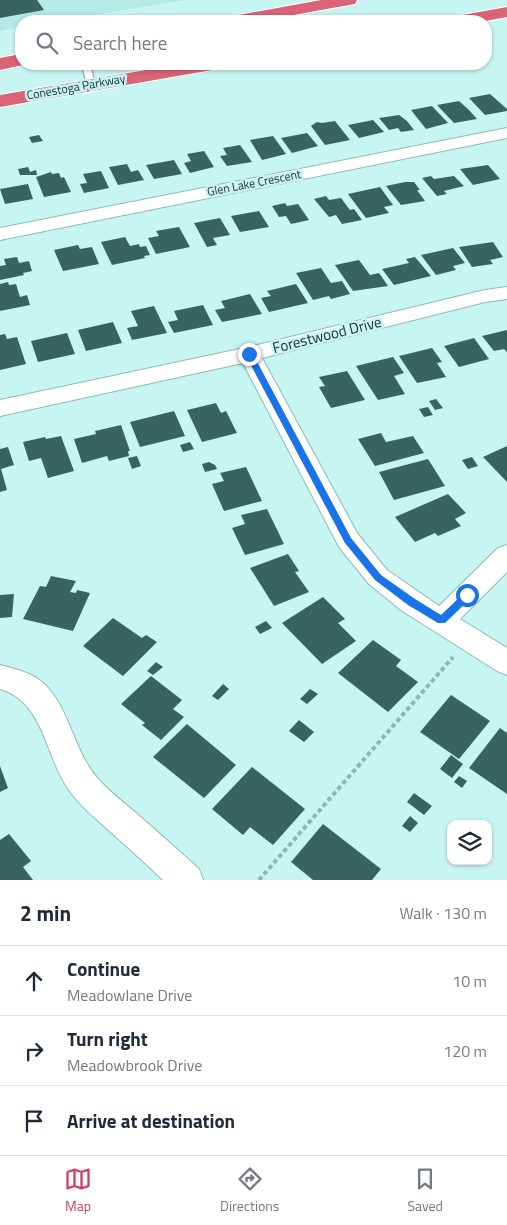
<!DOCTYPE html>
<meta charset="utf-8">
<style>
body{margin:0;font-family:"Titillium Web",sans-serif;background:#f2f2f3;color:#1f2937}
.controls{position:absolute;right:15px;bottom:15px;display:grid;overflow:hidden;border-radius:10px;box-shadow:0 1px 4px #0004}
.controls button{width:45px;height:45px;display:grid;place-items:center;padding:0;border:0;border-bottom:1px solid #e0e1e3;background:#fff;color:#1f2937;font:25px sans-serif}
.stop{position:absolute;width:15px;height:15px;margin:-11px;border:4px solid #1a73e8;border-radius:50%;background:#fff}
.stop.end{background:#1a73e8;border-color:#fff;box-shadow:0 1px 5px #0008}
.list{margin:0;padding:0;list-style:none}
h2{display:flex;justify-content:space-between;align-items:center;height:65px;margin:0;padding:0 20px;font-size:21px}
h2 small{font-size:16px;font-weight:400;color:#747a83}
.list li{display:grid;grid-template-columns:32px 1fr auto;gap:15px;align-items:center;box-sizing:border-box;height:70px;padding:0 20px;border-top:1px solid #e0e1e3}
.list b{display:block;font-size:19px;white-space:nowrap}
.list p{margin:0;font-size:16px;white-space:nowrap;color:#747a83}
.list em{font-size:16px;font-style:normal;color:#747a83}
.icon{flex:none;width:28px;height:28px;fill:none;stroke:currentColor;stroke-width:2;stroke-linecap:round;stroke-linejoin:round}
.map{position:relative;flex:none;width:507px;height:880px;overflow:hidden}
.search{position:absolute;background:#fff;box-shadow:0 1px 4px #0004;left:15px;right:15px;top:15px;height:55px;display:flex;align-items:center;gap:12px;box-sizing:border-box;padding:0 18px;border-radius:20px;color:#747a83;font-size:19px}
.sheet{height:275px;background:#fff}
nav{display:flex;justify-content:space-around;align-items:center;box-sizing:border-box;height:70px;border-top:1px solid #e0e1e3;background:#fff;font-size:14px;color:#747a83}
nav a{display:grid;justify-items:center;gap:2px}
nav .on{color:#d1415e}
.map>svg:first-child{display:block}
</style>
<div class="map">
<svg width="507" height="880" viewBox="0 0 507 880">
<rect width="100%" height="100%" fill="#c7f5f2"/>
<path fill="#b3eae6" d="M0 0H185L57 21H21V27L0 31Z"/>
<path fill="#396361" d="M0 0H37L44 10 0 18Z
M490 94 507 109V111L485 115 469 98Z
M459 101 469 110 477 119 454 123 437 105Z
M432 106 448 123 426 129 411 110Z
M399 115 407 121 414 130 401 132 398 128 389 130 379 118Z
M373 120 384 132 359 138 348 125Z
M335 121 350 140 325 145 311 126 317 122 322 123Z
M307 133 318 146 292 153 281 138Z
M39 135 43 141 32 143 29 137Z
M273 136 286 154 262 160 250 140Z
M240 145 252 162 227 166 220 156 227 155 223 148Z
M204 151 214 167 190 173 184 163 191 161 187 154Z
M174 160 182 174 154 179 146 165Z
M127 164 131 172 138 170 144 180 118 185 109 167Z
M488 165 500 179 473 185 460 169Z
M28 167 30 172 36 170 37 175H20L18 169Z
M101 171 109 188 84 193 80 184 87 183 83 174Z
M51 172 52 174 59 173 61 178 64 177 71 192 44 197 36 177Z
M431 176 434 179 454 176 464 186 444 191 447 194 437 196 422 178Z
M405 182H414L420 190H417L425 201 401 205 386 186Z
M28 184 33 199 5 204 0 189Z
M380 187 393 205 384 207 389 213 366 218 348 194Z
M326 196 329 200 341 198 350 210 354 209 362 220 342 224 336 215 329 217 314 199Z
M285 203 287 206 298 204 309 220 291 224 286 216 279 217 272 206Z
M259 211 269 227 240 232 231 216Z
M220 218 230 235 213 238 217 245 207 247 194 223Z
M179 227 190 247 156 254 148 238 159 236 156 231Z
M125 237 130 246 139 244 140 247 146 246 150 255 144 256 145 258 112 265 101 242Z
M493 242 503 257 490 260 493 264 472 267 459 247Z
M78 245 80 249 92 247 99 264 63 271 54 250Z
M453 248 465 263 453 266 456 270 436 275 421 255Z
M17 257 19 263 29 261 32 271 23 273 24 275 0 280V266L6 265 4 259Z
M415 257 431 276 394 285 382 269 409 263 406 259Z
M359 260 370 275 379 273 388 286 353 291 335 265Z
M321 268 331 283 342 281 350 294 331 299 329 296 313 300 296 273Z
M8 282 9 285 16 284 20 297 27 295 30 305 0 311V284Z
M296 284 308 303 269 312 261 298 271 296 267 291Z
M250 294 262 314 222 322 215 310 225 308 221 301Z
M203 305 213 325 174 333 168 322 178 320 174 311Z
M154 306 167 333 132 340 127 328 138 326 131 311Z
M113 322 122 343 86 351 78 330Z
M507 330V352L504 349 494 351 482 336Z
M67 333 75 354 38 362 31 341Z
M5 334 7 339 17 337 26 364 0 370V335Z
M474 338 489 359 459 367 444 346Z
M432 348 442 362 437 363 446 377 417 383 399 356Z
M393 357 404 373 394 376 405 394 378 400 356 366Z
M347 371 365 400 331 408 319 387 325 386 319 377Z
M436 399 443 408 435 410 429 401Z
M216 403 221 413 226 411 237 433 202 442 187 410Z
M428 407 433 415 424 417 419 409Z
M174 411 185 436 140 447 130 422Z
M121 425 130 451H128L129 456 109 461 107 456 82 463 74 439 96 434 95 431Z
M381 433 386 442 413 436 424 453 375 466 358 439Z
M61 436 74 471 48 478 41 458 29 461 23 442 45 437 46 439Z
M190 442 194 449 183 452 180 445Z
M507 446V482L483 457Z
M8 447 14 465 1 469 7 490 0 492V449Z
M137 456 141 466 132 469 128 458Z
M472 457 478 466 468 469 462 460Z
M428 459 445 486 394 500 379 472Z
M209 462 215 465 217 469 205 472 202 464Z
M246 467 262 501 224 511 212 484 224 481 220 473Z
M448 494 466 513 455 519 461 526 438 536 435 533 415 542 395 517Z
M267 509 284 544 245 555 232 528 245 524 241 515Z
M288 554 299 571 295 572 309 592 274 606 250 568Z
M51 576 76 581 70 592 76 593 77 590 90 593 73 631 23 619 40 586 46 587Z
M14 594 12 617 0 618V595Z
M323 597 345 619 338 623 356 641 322 664 282 623Z
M113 618 142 638 146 635 157 642 123 676 83 646Z
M266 621 272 628 260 634 255 627Z
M373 640 401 660 396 666 418 682 388 712 338 673Z
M156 662 163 667 153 675 147 671Z
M151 676 182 700 173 709 184 717 161 740 142 725 145 723 121 704Z
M223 684 229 689 218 700 212 696Z
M310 689 318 694 307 704 300 699Z
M451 695 490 721 459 759 420 732Z
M299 720 314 732 304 742 289 731Z
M187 724 236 765 204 798 153 757Z
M500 728 507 733V794L469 768Z
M451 755 463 764 452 778 440 769Z
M0 766 8 788 0 792Z
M252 767 305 809 273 845 250 827 243 835 212 809Z
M459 776 467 781 462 788 454 782Z
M414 793 432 806 424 815 407 802Z
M410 816 418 823 410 832 402 826Z
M323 824 381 869 372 880H313L291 862Z
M9 834 31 861 23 867 33 880H0V840Z"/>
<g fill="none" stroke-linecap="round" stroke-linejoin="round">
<g stroke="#8ebab7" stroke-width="3">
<path id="service" d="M82 64H90L95 85 94 87 87 85Z"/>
</g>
<g stroke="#8ebab7" stroke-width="2">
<path id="minor" d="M507 128V138L0 240V228Z
M507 287V299L485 302 262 358 357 533 387 570 439 606 498 548 507 545V572L460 619 507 648V675L497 671 401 610 369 584 339 547 243 363 0 416V400L249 347 485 290Z
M0 665C15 669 30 672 42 682 70 706 73 752 99 780 110 792 123 802 136 813 157 831 178 850 199 869L203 880H163C147 865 131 850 115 836 98 820 79 806 67 787 45 754 43 701 0 689Z"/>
</g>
<g stroke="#fff" stroke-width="2">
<path id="motorway" d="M321 0H357L355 4 349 5 260 21H224L227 17 233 16Z
M507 7V17L485 21H448L451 17 457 16Z
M21 54V64H28L0 70V58Z
M181 64H221L219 68 212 70 0 107V95Z"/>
</g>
<path stroke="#90b5b3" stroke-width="4" stroke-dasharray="4.5 3" stroke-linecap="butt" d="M259 880 453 657"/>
<use href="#service" fill="#fff" fill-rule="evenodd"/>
<use href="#minor" fill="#fff" fill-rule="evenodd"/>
<use href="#motorway" fill="#da6375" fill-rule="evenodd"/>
</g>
<path fill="#1a73e8" d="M249 351 253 354 351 538 381 575 415 599 441 615 464 593H471V598L445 623H438L408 605 375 580 345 543 245 354Z"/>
<g text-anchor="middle" stroke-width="5" stroke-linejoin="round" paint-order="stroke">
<g font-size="12" fill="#223433" stroke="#c7f5f2">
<text transform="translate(76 87) rotate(-10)" y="4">Conestoga Parkway</text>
<text transform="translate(254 183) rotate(-11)" y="4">Glen Lake Crescent</text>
</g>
<g font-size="15" fill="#223433" stroke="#c7f5f2">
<text transform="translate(327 335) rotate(-14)" y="5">Forestwood Drive</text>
</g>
</g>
</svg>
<div class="controls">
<button><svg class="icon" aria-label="layers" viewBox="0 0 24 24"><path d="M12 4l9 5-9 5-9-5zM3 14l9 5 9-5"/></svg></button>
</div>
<div class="stop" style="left:467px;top:595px"></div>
<div class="stop end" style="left:249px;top:354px"></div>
<div class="search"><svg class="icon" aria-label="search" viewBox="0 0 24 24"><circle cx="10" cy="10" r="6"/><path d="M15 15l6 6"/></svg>Search here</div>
</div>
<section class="sheet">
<h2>2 min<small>Walk · 130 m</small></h2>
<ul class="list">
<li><svg class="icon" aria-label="ahead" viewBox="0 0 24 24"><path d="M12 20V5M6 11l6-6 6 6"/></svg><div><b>Continue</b><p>Meadowlane Drive</p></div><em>10 m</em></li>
<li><svg class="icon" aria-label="right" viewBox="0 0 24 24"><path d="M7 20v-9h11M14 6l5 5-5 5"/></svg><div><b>Turn right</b><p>Meadowbrook Drive</p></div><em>120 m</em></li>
<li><svg class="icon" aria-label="arrive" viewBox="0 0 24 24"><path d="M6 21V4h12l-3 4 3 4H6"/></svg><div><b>Arrive at destination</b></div></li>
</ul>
</section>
<nav>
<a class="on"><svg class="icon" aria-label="map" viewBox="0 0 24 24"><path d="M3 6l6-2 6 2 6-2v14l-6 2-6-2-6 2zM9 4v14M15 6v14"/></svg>Map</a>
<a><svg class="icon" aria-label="directions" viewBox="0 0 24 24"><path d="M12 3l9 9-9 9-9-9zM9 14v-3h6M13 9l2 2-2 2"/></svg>Directions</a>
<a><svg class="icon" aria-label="saved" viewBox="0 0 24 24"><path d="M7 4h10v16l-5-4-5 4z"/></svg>Saved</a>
</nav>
